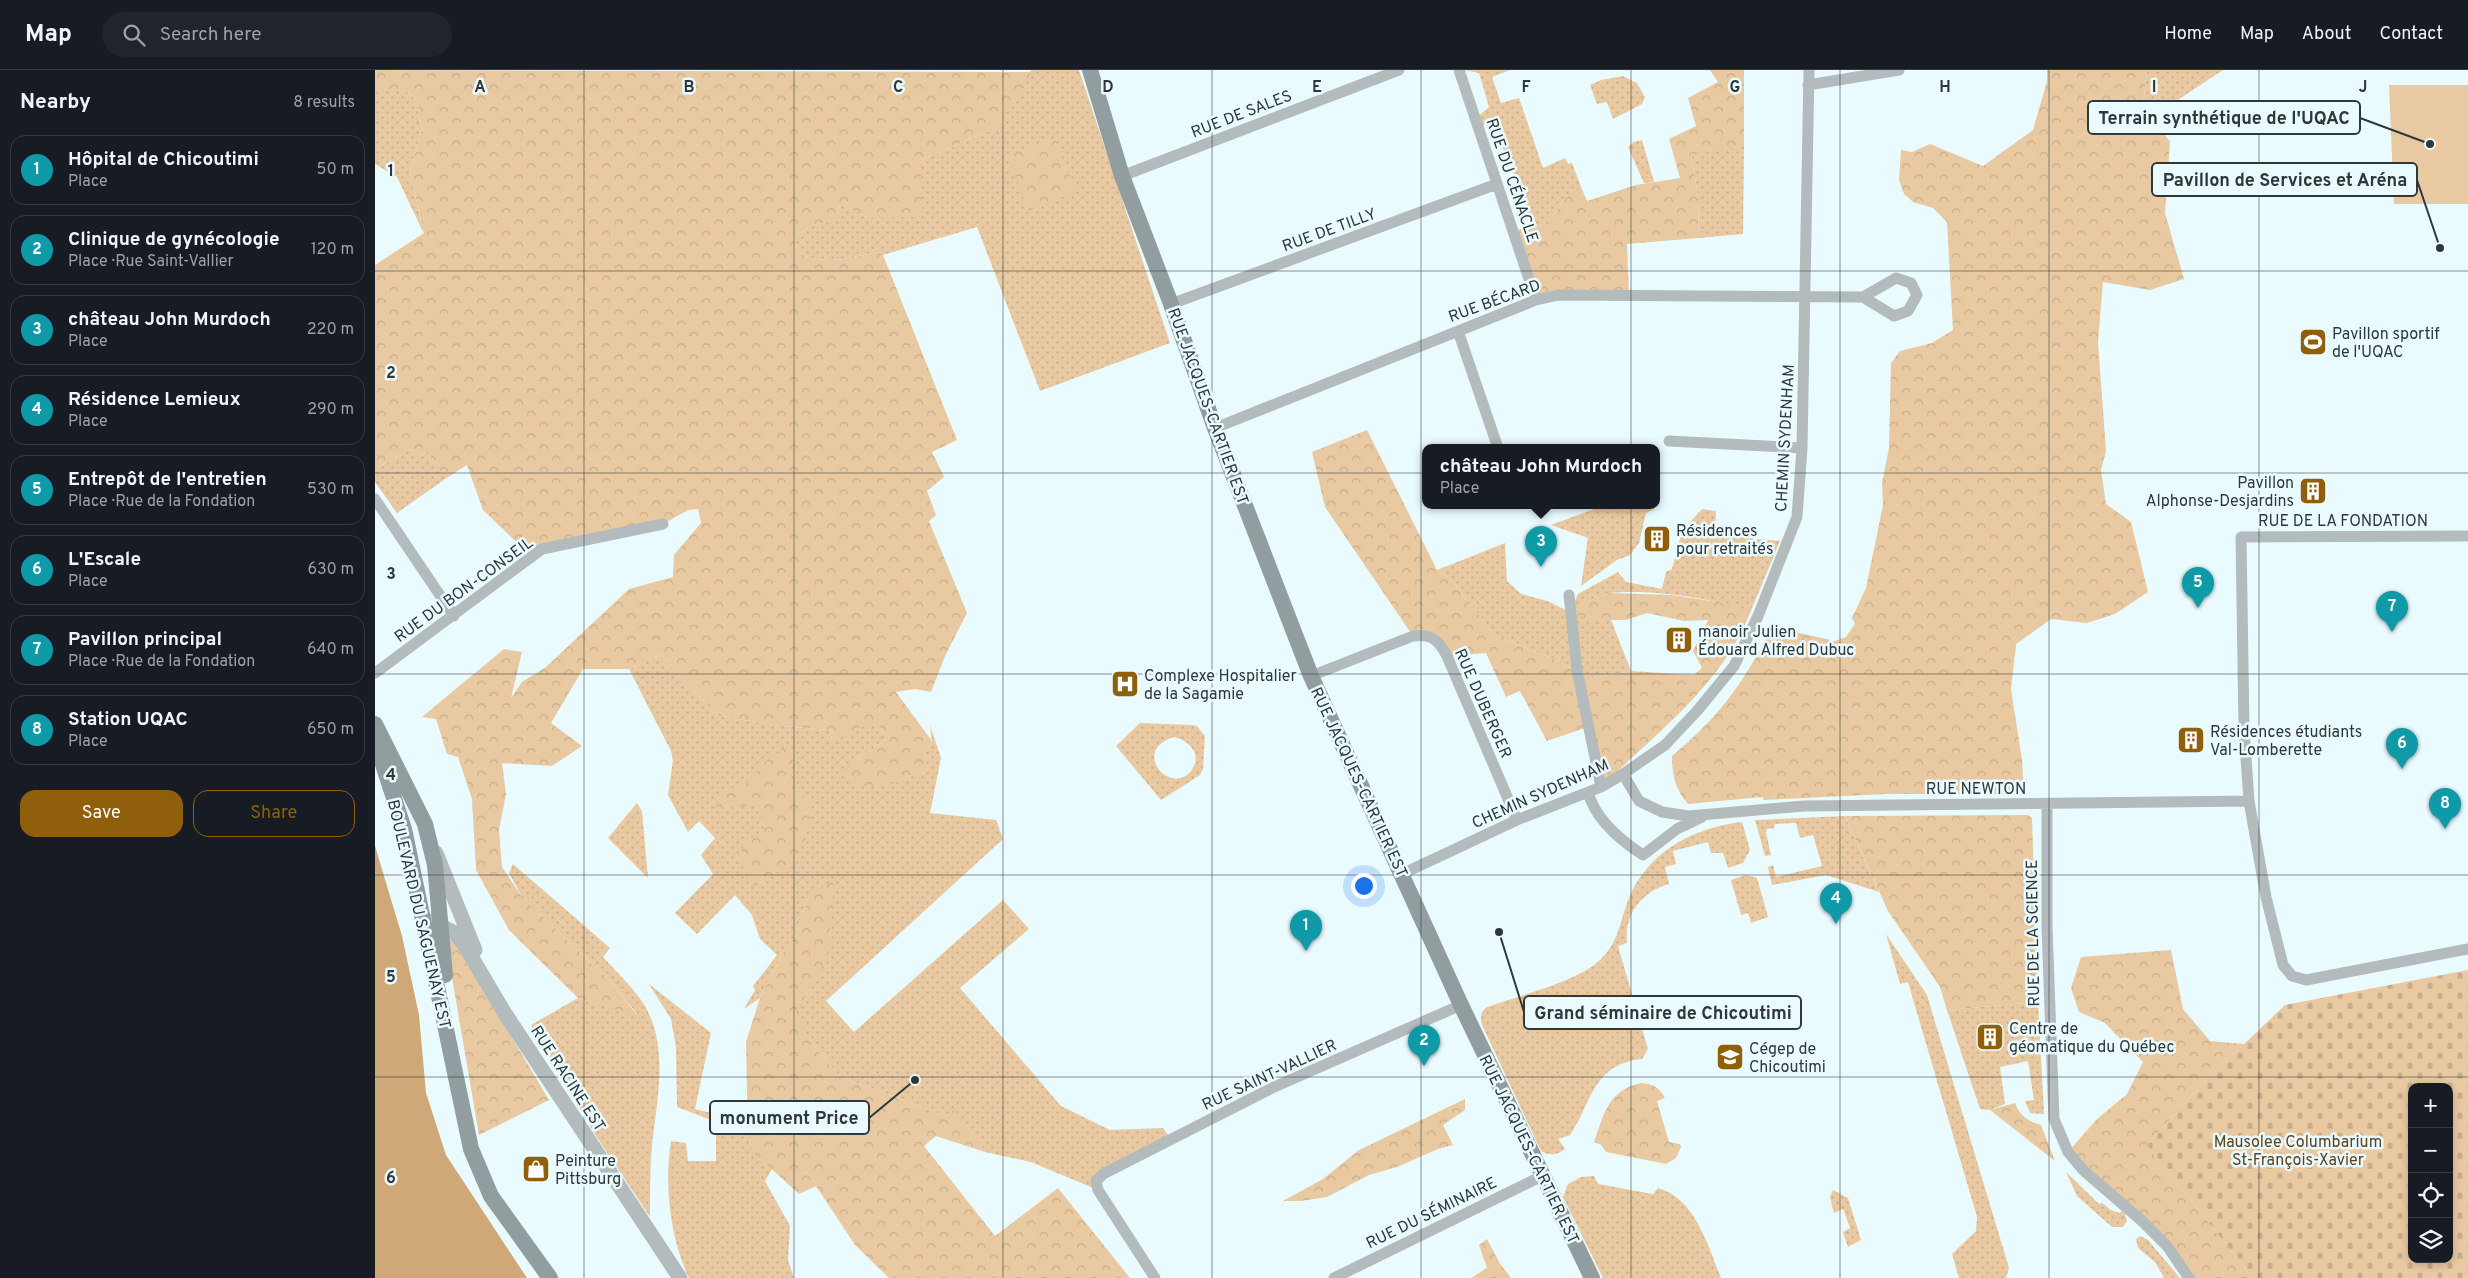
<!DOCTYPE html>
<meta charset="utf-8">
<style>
body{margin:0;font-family:Overpass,sans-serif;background:#20242c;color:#f1f3f6}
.controls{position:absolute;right:15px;bottom:15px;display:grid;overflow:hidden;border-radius:10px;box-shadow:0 2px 8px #0003}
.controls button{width:45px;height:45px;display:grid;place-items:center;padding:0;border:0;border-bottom:1px solid #363941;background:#171b24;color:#f1f3f6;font:25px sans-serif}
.you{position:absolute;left:988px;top:815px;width:18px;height:18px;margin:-12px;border:4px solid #fff;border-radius:50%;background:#1a73e8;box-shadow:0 0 0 8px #1a73e833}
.badge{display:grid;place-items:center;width:32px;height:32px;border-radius:50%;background:#905f0c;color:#fff;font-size:16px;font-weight:700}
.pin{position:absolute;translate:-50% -41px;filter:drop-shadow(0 1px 2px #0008)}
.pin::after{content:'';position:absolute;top:26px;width:18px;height:15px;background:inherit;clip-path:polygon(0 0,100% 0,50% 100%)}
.popup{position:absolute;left:1047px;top:374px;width:238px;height:65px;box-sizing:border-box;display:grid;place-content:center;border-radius:10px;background:#171b24;filter:drop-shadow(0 1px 4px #0005);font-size:16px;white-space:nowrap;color:#9ea1a6}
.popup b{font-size:19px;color:#f1f3f6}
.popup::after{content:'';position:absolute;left:50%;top:100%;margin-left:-10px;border:10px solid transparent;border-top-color:#171b24}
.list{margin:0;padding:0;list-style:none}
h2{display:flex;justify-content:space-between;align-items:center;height:65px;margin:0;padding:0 20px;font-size:21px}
h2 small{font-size:16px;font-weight:400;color:#9ea1a6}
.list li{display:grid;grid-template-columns:32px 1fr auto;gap:15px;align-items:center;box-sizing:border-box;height:70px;margin:0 10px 10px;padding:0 10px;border:1px solid #363941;border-radius:15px}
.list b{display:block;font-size:19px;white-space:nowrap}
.list p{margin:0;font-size:16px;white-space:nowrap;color:#9ea1a6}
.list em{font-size:16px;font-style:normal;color:#9ea1a6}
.actions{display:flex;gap:10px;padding:15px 20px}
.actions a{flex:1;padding:11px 0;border:1px solid #905f0c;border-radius:15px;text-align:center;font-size:18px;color:#905f0c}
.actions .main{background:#905f0c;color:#fff}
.icon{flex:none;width:28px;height:28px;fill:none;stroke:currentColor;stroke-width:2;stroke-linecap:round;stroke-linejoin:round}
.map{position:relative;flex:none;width:2093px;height:1208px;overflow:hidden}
header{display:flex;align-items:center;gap:30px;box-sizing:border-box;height:70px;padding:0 25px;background:#171b24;border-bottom:1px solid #363941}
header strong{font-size:24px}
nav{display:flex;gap:28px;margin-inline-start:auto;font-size:18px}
.search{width:350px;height:45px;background:#20242c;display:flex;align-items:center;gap:12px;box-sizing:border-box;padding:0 18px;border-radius:28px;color:#9ea1a6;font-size:19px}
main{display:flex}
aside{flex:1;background:#171b24}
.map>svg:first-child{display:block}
</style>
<header>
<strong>Map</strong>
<div class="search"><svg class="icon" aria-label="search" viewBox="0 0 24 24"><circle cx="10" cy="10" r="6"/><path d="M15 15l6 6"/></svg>Search here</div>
<nav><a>Home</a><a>Map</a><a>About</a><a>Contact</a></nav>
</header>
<main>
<aside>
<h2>Nearby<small>8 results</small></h2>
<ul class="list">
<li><span class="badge" style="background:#0f9aa8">1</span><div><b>Hôpital de Chicoutimi</b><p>Place</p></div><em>50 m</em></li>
<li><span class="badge" style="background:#0f9aa8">2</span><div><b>Clinique de gynécologie</b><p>Place · Rue Saint-Vallier</p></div><em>120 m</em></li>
<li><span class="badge" style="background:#0f9aa8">3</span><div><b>château John Murdoch</b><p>Place</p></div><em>220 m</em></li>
<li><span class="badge" style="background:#0f9aa8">4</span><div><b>Résidence Lemieux</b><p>Place</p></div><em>290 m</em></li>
<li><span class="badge" style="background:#0f9aa8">5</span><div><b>Entrepôt de l'entretien</b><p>Place · Rue de la Fondation</p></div><em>530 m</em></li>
<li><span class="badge" style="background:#0f9aa8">6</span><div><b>L'Escale</b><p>Place</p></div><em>630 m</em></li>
<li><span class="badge" style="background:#0f9aa8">7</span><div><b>Pavillon principal</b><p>Place · Rue de la Fondation</p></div><em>640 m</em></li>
<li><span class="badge" style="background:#0f9aa8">8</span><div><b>Station UQAC</b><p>Place</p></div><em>650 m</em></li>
</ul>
<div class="actions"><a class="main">Save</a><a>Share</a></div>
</aside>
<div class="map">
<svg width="2093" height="1208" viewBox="0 0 2093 1208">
<defs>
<pattern id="grass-dots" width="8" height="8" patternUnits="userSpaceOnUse" patternTransform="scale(1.25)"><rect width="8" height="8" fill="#e8c9a1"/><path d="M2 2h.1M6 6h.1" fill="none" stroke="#c7ad8b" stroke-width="1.8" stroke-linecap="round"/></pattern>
<pattern id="forest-crowns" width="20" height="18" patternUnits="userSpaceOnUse" patternTransform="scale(1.25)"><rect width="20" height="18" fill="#e8c9a1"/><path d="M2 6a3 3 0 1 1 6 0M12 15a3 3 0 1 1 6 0" fill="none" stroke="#c7ad8b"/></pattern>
<pattern id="cemetery-stones" width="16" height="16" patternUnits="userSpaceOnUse" patternTransform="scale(1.25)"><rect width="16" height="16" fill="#e8c9a1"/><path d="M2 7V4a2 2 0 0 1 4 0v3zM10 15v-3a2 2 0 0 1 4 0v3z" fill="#c7ad8b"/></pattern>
</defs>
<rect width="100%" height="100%" fill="#eafbff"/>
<path fill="url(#grass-dots)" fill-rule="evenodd" d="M656 0H704L795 273 665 321 602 157 508 185 503 182C479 187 441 198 421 180L419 167 438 155 465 149 464 132 493 148 546 90 621 58Z
M1089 0H1135L1117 7 1126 33 1144 28 1168 98 1190 88 1193 94 1197 93 1206 117 1195 122 1175 149 1141 171 1138 163 1155 154C1144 119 1136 82 1112 54L1103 57 1100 49 1114 37 1104 3Z
M1772 0H1848L1777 47 1768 34Z
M1248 6 1262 13 1270 27 1267 34 1238 49 1232 32 1222 34 1215 15 1226 10Z
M0 21H31L41 30 47 60 35 102 49 164 22 107 0 94Z
M1267 70 1279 112 1269 113 1253 77 1259 72Z
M1369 76 1368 164 1324 168 1323 127 1316 83Z
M35 379 46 385 53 381 70 409 22 443 0 412V399Z
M1221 436H1278L1279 439 1271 443 1264 473 1255 485 1242 490 1206 516 1213 468 1176 455 1222 438Z
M1327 439 1341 441 1340 465 1405 471 1375 543C1339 527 1274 519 1235 523 1228 524 1220 529 1213 531L1215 550H1236L1256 601 1218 608 1176 588 1119 565 1076 509 1062 500 1130 473 1132 511 1146 524 1172 531 1195 542 1203 524 1243 502 1251 512 1287 519 1291 502 1297 499 1307 461Z
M285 585 344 646 406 656 455 660 457 671 501 649 511 670 482 689 514 715 542 703 553 702 549 686 557 671 555 655 566 688 555 743 621 750 628 769 451 931 479 962 628 830 654 859 585 918 686 1036 735 1060 788 1058 796 1069 728 1104 723 1120 656 1092 610 1082 580 1040 571 1046 465 1007 444 982 418 943 435 920 433 828 421 865 407 884 385 928 369 939 380 920 378 916 402 885 385 869 377 845 360 825 322 864 300 843 338 804 326 785 340 768 324 751 313 762 293 725 298 690 296 681 254 599Z
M765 653 817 655 822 656 830 666 828 699 825 705 786 730 741 676ZM799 667C812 670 827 682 818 698 799 730 753 681 799 667Z
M262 733 267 741 273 808 233 768Z
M1470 746 1504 822 1451 805 1397 815 1393 797 1398 795 1401 807 1447 796 1438 765 1425 768 1421 753 1400 754 1399 758 1392 759 1391 762 1396 785 1390 786 1380 750Z
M1367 752 1375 780 1368 793 1353 798 1348 783H1336L1333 772 1298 781 1301 794 1290 797 1294 814C1267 822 1249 843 1252 873L1243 876 1273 979 1267 989C1217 994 1217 1033 1195 1065L1183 1069 1190 1079C1182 1085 1175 1086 1166 1081L1107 955C1105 947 1105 942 1112 937 1143 926 1201 912 1224 891 1242 875 1245 854 1252 833 1271 782 1317 758 1367 752Z
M138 794 235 878 228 887C242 903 260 919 270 936 294 978 282 1030 277 1075 275 1099 275 1123 275 1147L219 1063 156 955 203 928 263 945 235 911 147 827 134 803Z
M1371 805 1382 808 1393 847 1376 853 1373 843 1366 845 1356 810Z
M1511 864 1552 925 1634 1198 1631 1208H1584L1577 1184 1601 1161 1602 1147 1533 912 1525 914Z
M274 914 336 963 320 1039 348 1046 374 1057C372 1077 383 1087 397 1099L390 1111 415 1156 413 1190 419 1208H314C295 1169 289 1114 296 1071L311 1073 313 1091H341V1052L302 1037 301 977 296 949Z
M1663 932 1669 1044 1655 1043 1650 1031 1659 1030 1653 991 1625 997 1630 1034 1615 1040 1605 1039 1572 940Z
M1691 1102 1724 1134 1727 1133 1736 1140 1744 1143 1747 1141 1750 1144 1752 1151 1748 1157H1737L1702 1126Z
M1219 1106 1223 1114 1278 1124 1283 1118C1320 1128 1333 1176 1346 1208H1228L1188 1127 1193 1114 1206 1107Z
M1458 1120 1473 1128 1486 1170 1473 1177 1468 1162 1475 1158 1468 1139 1459 1143 1455 1127Z
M1765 1166 1773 1170 1805 1208H1789L1780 1192 1763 1178 1761 1169Z"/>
<path fill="url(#forest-crowns)" d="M0 0 657 2 621 58 546 90 547 147 493 148 464 133 466 149 438 155 419 167 421 180C441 198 479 187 503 182L508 185 582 370 557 382 569 407 552 421 561 445 554 451 592 543 570 586 556 622 540 619 521 622 557 671 549 686 553 702 542 703 514 715 481 716 468 704 482 689 511 670 501 650 457 672 455 660 406 656 344 646 285 585 254 599H208L176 653 207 676 177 696 127 693 131 724 124 760 127 797 147 827 235 911 263 946 203 928 134 860 101 800 97 729 83 687 72 684 61 649 47 647 129 579 147 582 136 628 147 612 171 597 254 519 298 507 299 485 326 453 323 439 313 440 288 454 156 486 108 440 92 395 70 409 53 382 46 385 35 379 0 399V195L49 163 35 102 47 60 41 30 31 21H0Z
M1335 0H1369V76L1316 84 1323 127 1324 168 1252 174 1254 225 1161 230 1141 171 1175 149 1195 122 1206 117 1212 131 1261 115 1305 108 1294 69 1321 56 1313 28 1343 12Z
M1672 0H1772L1768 34 1795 72 1790 143 1809 209 1775 220 1728 212 1723 272 1731 381 1726 400 1731 434 1756 452 1773 522 1740 544 1712 553 1676 549 1641 574 1636 619 1647 690 1649 724H1510L1389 730 1387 727 1313 734C1300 719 1297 705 1297 686 1347 644 1367 614 1398 557L1460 571 1471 567 1480 554 1477 548 1491 518 1508 435 1507 413 1514 378 1516 293 1525 281 1557 273 1578 260 1572 152 1558 138 1538 132 1529 124 1524 110 1526 80 1537 82 1555 74 1608 96 1658 60 1672 11Z
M679 68 701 122 654 141 632 86Z
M992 360 1062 500 1076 509 1119 565 1176 588 1218 608 1256 601 1319 605 1327 598 1318 581 1333 550 1309 551 1272 543 1251 550H1215L1195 542 1213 531 1233 523 1297 525 1355 534 1375 543C1346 616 1281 663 1226 717L1213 657 1172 671 1145 621 1131 627 1111 583 1072 586 1066 576 1038 566 950 437 937 382Z
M414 674 419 687 413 716 438 732 431 768 413 795 379 817 365 792 369 773 390 759 384 735 340 739 346 722 371 714 391 691Z
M1653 745 1657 748 1663 932 1572 940 1565 917 1513 841 1470 746Z
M459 809 453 886 435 920 419 943 444 982 465 1007 571 1046 580 1039 610 1082 561 1066 549 1076 620 1166 683 1118 755 1208H514L480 1175 441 1116 424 1124 380 1084 373 1067 371 972 385 928 407 884 421 865 433 828Z
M75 869 80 872 174 1030 104 1065 75 896Z
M1796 880 1808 939 1835 971 1869 974 1826 1015 1772 1075 1878 1208H1814L1810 1201 1693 1082 1722 1049 1752 1024 1768 992 1730 953 1704 942 1696 918 1706 887Z
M1266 1013C1278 1014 1284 1017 1290 1028L1282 1031 1294 1072 1305 1074 1306 1077 1301 1088 1291 1094 1231 1082 1226 1075 1219 1072C1229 1044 1233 1020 1266 1013Z
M1090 1029V1040L1068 1055 1078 1075 1063 1079 1022 1097 994 1105 952 1127 926 1131H908L948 1109 984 1080Z
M1640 1033C1645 1046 1653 1051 1666 1055L1680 1091 1615 1040Z
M1112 1169 1124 1192 1136 1208H1096L1112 1198 1104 1175Z"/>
<path fill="url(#cemetery-stones)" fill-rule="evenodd" d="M2093 900V1208H1878L1772 1075 1826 1015 1910 935ZM2037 1017H2074V1189H2037Z"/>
<path fill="#e8c9a1" d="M2014 15H2093V134H2019Z"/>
<path fill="#cea876" d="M0 776 27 866 44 945 51 1023 71 1085 152 1208H0Z"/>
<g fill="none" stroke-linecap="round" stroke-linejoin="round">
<path stroke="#b3bbbc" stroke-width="11" d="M1084 0 1161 230
M1433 15 1524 0
M747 106 1024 0
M1521 208 1536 213 1542 225 1533 241 1519 246 1488 227Z
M796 234 1122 114
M1083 261 1123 378
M840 358 1161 230 1184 225 1488 227
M1294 371 1427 378
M0 429 79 546
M2093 466 1866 467 1869 659 1874 731 1891 827 1908 895 1917 906 1931 910 2093 879
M1194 525 1202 600 1226 717
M0 603 167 479 288 454
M936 606 1038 566C1057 563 1064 571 1072 586L1142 750
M1248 704 1264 731 1287 742 1314 746 1429 736 1874 731
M1213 722C1220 749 1245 770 1268 785L1302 759 1327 747
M1672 734V856L1679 1049 1693 1082 1708 1100 1767 1151 1792 1176 1814 1208
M1027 804 1142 750 1226 717 1248 704 1290 675 1322 641 1359 596 1383 546 1422 447 1427 378 1434 0
M780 1208 723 1120 721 1111 728 1104 897 1018 1086 935
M959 1208 1167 1106"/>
<path stroke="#b3bbbc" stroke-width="15" d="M61 783 100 880
M56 851 80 863 90 876 129 942 305 1208"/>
<path stroke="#929d9f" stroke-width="16" d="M715 0 747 106 796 234 840 358 936 606 1086 935 1217 1208
M0 654 50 754 60 795 70 905
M0 670 29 759 96 1079 116 1126 175 1208"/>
</g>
<path fill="none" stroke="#303738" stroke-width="1" stroke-opacity="0.55" d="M209 0V1208M419 0V1208M628 0V1208M837 0V1208M1046 0V1208M1256 0V1208M1465 0V1208M1674 0V1208M1884 0V1208M0 201H2093M0 403H2093M0 604H2093M0 805H2093M0 1007H2093"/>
<defs>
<g id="stadium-square" transform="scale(1.4375)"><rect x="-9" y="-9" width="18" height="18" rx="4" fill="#905f0c" stroke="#eafbff"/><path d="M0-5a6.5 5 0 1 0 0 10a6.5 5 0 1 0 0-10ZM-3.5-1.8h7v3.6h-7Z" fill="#fff"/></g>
<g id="building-square" transform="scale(1.4375)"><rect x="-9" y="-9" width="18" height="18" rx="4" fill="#905f0c" stroke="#eafbff"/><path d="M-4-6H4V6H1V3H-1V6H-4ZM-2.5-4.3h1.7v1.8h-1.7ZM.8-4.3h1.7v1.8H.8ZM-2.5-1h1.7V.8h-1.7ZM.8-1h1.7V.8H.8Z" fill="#fff"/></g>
<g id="hospital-square" transform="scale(1.4375)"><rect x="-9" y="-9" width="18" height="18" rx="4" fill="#905f0c" stroke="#eafbff"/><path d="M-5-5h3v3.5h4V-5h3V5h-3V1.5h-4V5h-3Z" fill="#fff"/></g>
<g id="university-square" transform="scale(1.4375)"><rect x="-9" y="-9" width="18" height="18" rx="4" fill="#905f0c" stroke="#eafbff"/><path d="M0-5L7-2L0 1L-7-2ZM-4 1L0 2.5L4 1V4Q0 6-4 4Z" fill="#fff"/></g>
<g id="shop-square" transform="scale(1.4375)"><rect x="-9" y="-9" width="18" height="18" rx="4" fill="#905f0c" stroke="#eafbff"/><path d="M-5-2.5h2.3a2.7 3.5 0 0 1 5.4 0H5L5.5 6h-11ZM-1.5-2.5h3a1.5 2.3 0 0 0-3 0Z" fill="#fff"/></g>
</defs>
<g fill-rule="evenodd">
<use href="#stadium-square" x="1938" y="272"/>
<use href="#building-square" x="1938" y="421"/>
<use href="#building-square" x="1282" y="469"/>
<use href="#building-square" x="1304" y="570"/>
<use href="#hospital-square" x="750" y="614"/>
<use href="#building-square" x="1816" y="670"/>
<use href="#building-square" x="1615" y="967"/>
<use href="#university-square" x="1355" y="987"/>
<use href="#shop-square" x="161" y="1099"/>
</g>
<g text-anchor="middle" stroke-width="5" stroke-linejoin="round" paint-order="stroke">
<g font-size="16" fill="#303738" stroke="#eafbff">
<text transform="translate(866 43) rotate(-21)" y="6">RUE DE SALES</text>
<text transform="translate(1138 110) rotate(71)" y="6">RUE DU CÉNACLE</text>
<text transform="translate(954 159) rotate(-20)" y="6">RUE DE TILLY</text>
<text transform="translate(1119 230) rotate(-20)" y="6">RUE BÉCARD</text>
<text transform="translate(834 336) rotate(70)" y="6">RUE JACQUES-CARTIER EST</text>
<text transform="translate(1409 368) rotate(-87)" y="6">CHEMIN SYDENHAM</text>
<text x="1968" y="456">RUE DE LA FONDATION</text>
<text transform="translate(88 519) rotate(-36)" y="6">RUE DU BON-CONSEIL</text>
<text transform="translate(1109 633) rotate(66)" y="6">RUE DUBERGER</text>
<text transform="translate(985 712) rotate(65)" y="6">RUE JACQUES-CARTIER EST</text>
<text x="1601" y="724">RUE NEWTON</text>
<text transform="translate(1165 723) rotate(-24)" y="6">CHEMIN SYDENHAM</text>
<text transform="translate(45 844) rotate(77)" y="6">BOULEVARD DU SAGUENAY EST</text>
<text transform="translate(1657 863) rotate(-91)" y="6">RUE DE LA SCIENCE</text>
<text transform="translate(894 1004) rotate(-25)" y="6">RUE SAINT-VALLIER</text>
<text transform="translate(194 1008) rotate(57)" y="6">RUE RACINE EST</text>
<text transform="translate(1155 1079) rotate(64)" y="6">RUE JACQUES-CARTIER EST</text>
<text transform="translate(1056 1142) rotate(-26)" y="6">RUE DU SÉMINAIRE</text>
</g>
<g font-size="16" fill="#303738" stroke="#eafbff" text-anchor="start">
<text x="1957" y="269">Pavillon sportif<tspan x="1957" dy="18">de l'UQAC</tspan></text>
<text x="1919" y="418" text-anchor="end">Pavillon<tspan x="1919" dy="18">Alphonse-Desjardins</tspan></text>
<text x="1301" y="466">Résidences<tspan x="1301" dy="18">pour retraités</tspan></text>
<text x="1323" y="567">manoir Julien<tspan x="1323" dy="18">Édouard Alfred Dubuc</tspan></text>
<text x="769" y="611">Complexe Hospitalier<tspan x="769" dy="18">de la Sagamie</tspan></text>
<text x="1835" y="667">Résidences étudiants<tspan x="1835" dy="18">Val-Lomberette</tspan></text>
<text x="1634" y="964">Centre de<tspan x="1634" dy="18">géomatique du Québec</tspan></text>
<text x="1374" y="984">Cégep de<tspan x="1374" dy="18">Chicoutimi</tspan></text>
<text x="180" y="1096">Peinture<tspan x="180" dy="18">Pittsburg</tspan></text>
</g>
<g font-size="16" fill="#5e421c" stroke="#eafbff">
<text x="1923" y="1077">Mausolee Columbarium<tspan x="1923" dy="18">St-François-Xavier</tspan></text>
</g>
</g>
<g font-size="16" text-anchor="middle" font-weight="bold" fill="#303738" stroke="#eafbff" stroke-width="5" stroke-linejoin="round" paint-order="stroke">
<text x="105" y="22">A</text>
<text x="314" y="22">B</text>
<text x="523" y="22">C</text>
<text x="733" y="22">D</text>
<text x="942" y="22">E</text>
<text x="1151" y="22">F</text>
<text x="1360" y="22">G</text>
<text x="1570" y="22">H</text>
<text x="1779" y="22">I</text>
<text x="1988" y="22">J</text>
<text x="16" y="106">1</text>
<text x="16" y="308">2</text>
<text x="16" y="509">3</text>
<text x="16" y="710">4</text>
<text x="16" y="912">5</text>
<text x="16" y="1113">6</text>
</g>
<path fill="none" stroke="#303738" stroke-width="2" d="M2055 74L1985 48M2065 178L2042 110M1124 862L1149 942M540 1010L494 1048"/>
<g fill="#303738" stroke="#eafbff" stroke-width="2">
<circle cx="2055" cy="74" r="5"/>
<circle cx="2065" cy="178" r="5"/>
<circle cx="1124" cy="862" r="5"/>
<circle cx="540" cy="1010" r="5"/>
</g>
<g fill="#eafbff" stroke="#303738" stroke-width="2">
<rect x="1713" y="31" width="272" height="33" rx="5"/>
<rect x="1777" y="93" width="265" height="33" rx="5"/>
<rect x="1149" y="926" width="277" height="33" rx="5"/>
<rect x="335" y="1031" width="159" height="33" rx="5"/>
</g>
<g font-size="18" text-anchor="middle" font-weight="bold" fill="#303738">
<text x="1849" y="54">Terrain synthétique de l'UQAC</text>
<text x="1910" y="116">Pavillon de Services et Aréna</text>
<text x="1288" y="949">Grand séminaire de Chicoutimi</text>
<text x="414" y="1054">monument Price</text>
</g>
</svg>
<div class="controls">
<button>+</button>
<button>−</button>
<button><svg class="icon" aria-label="locate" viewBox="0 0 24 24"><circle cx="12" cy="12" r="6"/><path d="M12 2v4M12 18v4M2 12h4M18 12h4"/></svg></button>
<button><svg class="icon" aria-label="layers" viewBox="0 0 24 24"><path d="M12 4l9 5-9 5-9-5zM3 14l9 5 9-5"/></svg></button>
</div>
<div class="you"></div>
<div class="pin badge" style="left:931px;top:881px;background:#0f9aa8">1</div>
<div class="pin badge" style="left:1049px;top:996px;background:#0f9aa8">2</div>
<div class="pin badge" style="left:1166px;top:497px;background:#0f9aa8">3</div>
<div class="popup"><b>château John Murdoch</b>Place</div>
<div class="pin badge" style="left:1461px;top:854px;background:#0f9aa8">4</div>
<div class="pin badge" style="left:1823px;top:538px;background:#0f9aa8">5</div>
<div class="pin badge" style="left:2027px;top:699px;background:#0f9aa8">6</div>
<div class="pin badge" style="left:2017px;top:562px;background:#0f9aa8">7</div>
<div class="pin badge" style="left:2070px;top:759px;background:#0f9aa8">8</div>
</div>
</main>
